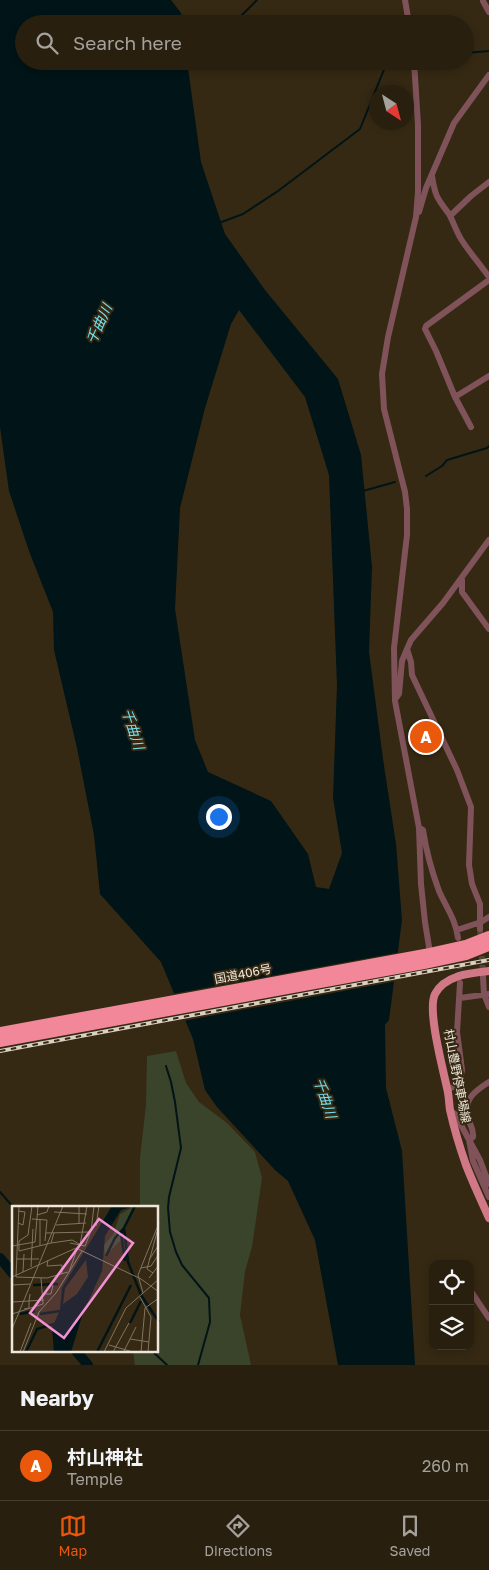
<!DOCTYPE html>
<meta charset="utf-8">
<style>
body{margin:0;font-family:"Golos Text","Noto Sans JP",sans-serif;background:#342c1c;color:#f1f3f6}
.controls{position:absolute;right:15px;bottom:15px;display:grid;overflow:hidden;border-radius:10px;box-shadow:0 2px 8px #0003}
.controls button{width:45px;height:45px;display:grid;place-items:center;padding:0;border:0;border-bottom:1px solid #443d2e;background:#281f0e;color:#f1f3f6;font:25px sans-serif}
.compass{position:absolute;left:369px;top:85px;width:45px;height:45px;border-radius:50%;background:#281f0e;box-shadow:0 2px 8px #0003;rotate:144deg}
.you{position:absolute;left:218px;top:816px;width:18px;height:18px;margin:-12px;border:4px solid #fff;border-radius:50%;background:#1a73e8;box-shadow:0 0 0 8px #1a73e833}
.badge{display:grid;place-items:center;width:32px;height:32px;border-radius:50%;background:#ea580c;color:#fff;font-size:16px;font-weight:700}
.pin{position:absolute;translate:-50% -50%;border:2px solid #fff;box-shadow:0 1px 5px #0006}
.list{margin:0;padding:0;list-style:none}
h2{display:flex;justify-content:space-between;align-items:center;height:65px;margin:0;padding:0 20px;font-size:21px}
h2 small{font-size:16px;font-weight:400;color:#a5a29e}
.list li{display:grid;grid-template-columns:32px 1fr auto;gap:15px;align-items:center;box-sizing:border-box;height:70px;padding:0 20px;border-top:1px solid #443d2e}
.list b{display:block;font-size:19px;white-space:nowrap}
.list p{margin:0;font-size:16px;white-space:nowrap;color:#a5a29e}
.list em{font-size:16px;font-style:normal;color:#a5a29e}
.icon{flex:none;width:28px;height:28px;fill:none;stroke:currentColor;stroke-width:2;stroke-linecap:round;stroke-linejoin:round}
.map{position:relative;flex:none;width:489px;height:1365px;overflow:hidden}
.search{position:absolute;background:#281f0e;box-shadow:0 2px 8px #0003;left:15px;right:15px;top:15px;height:55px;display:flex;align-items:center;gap:12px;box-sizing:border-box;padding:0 18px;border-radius:28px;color:#a5a29e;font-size:19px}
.sheet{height:135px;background:#281f0e}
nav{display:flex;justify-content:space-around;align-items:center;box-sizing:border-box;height:70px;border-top:1px solid #443d2e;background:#281f0e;font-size:14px;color:#a5a29e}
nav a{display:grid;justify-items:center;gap:2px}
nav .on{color:#ea580c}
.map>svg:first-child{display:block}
</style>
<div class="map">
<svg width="489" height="1365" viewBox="0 0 489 1365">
<rect width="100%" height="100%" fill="#352913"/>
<path fill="#39442a" d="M176 1051 186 1083 199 1102 227 1123 255 1152 262 1178 252 1247 245 1271 240 1315 251 1365H135L133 1351H158V1208L140 1207V1158L146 1105 147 1056Z"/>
<path fill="#011417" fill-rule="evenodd" d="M0 0H171L181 13 183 24H24V61H187L201 162 225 234 265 290 338 379 361 455 372 567 369 652 383 759 396 844 402 920 389 1020 385 1025 386 1088 402 1151 415 1365H338L315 1240 288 1181 275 1170 217 1107 205 1090 193 1039 161 962 100 894 94 835 77 748 54 650 53 612 29 551 9 491 0 427ZM239 310 305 397 329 475 337 685 333 798 342 853 329 889 316 887 308 854 271 801 208 772 195 740 175 609 180 508 205 408 231 324Z"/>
<path fill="#352913" d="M401 952 397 981 183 1021 172 994Z"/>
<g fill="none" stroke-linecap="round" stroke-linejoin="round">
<path stroke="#011417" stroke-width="2" d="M233 24 257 0
M465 53 489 51
M219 223 243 214 278 191 360 129 385 67 404 61
M426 476 442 466 447 460 487 448 489 446
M363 491 395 482
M166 1066 171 1082 175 1102 181 1148 169 1197 168 1208 170 1232 176 1252 182 1265 209 1298 210 1322 198 1365
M0 1192 14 1208
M152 1351 167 1365"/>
<path stroke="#011417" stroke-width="10" d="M0 1258 14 1275
M76 1351 88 1365"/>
<path stroke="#514631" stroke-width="6" stroke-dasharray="6 3" stroke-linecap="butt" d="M480 929 483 975
M459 954 460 979"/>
<path stroke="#7f5359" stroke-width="6" d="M405 0 409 24
M483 1 489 12
M414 61 418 125V192L416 217 388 337 382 374 384 409 405 492 407 509V535L394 648 395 701 419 828 421 884 425 922 430 953
M432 176C435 196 437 198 449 214 453 221 456 231 461 239 469 252 480 264 489 277
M419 212 426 188 454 123 489 75
M450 216 471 196 489 182
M455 397 489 376
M471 427 455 397 436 351 425 329 426 326 489 280
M462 579V592L489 629
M407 649 411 640 443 603 489 540
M396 698 399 694 402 661 407 649 411 662 412 675 457 770 471 807 469 865 472 884 480 904V929
M419 828 423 830C426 850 432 872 439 891 446 907 456 920 458 938
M457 930 481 922 489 917
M483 977 484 994 489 1007
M460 998 489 994
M489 1082C475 1091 463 1099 468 1118 470 1125 474 1129 473 1137L469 1140 473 1161 489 1197
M448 1089 456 1086 460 1080 462 1070 457 1032 460 983
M450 1110 455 1114 480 1160 489 1184
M470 1290 489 1318"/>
<path stroke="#d17887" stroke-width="8" d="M489 971C470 973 445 975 435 994 427 1010 443 1069 447 1088 449 1095 449 1103 450 1110 454 1128 460 1148 466 1165 473 1183 481 1200 489 1218"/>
<path stroke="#f28799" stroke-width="10" d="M0 1032 430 953 466 945 489 936
M0 1042 424 964 466 955 489 946"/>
<g stroke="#dad1c3" stroke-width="4">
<path id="rail" d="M0 1051 489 960"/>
</g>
<use href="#rail" stroke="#352913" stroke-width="2" stroke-dasharray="5.5" stroke-linecap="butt"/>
</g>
<g text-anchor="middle" stroke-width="4" stroke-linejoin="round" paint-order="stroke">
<g font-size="12" fill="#efe7da" stroke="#352913">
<text transform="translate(243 974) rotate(-11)" y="4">国道406号</text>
<text transform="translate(457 1076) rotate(79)" y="4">村山豊野停車場線</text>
</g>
<g font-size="14" font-style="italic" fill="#74e1f0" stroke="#352913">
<text transform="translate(99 324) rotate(-66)" y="5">千曲川</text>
<text transform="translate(133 729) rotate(72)" y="5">千曲川</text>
<text transform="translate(325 1098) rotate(71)" y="5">千曲川</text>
</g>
</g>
<g transform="translate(12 1206)">
<rect width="146" height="146" fill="#352913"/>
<path d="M121 1 109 34 93 50 92 39 101 29 108 8Z" fill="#39442a"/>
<path d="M100 0H124L120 8 122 0 109 4 93 30 90 65 71 107 59 146H42L40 122 48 104 50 82ZM74 54 76 71 65 88 51 98 53 82Z" fill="#011417" fill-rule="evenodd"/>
<path fill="none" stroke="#011417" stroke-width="2.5" d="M123 0 112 22 116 56 129 89 147 116M113 24 109 27 113 55M94 50 103 32 112 22M21 79 46 78M8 108 23 105M28 108 48 105M118 117 129 95M14 146 25 123 42 118M85 146 119 79"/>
<path fill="none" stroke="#7f7563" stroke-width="1" d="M7 0 4 71 35 72 56 66M67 0V18M42 6 75 8M25 9 35 6 37 0M20 13 35 14 33 35M6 17 11 19 13 6 6 5M44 19 74 17M84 20 87 0M34 27 77 26M7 35V45L39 37 42 27M7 35 16 29 20 0M39 37 60 34 67 38M58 37 73 40 79 25 82 0M68 39 75 0M0 40 23 36 26 0M28 40V14M4 53H27M36 54 35 60 50 59V68M137 54 146 40M19 61 21 23M129 62 139 60 147 48M11 66 12 48M57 66 65 43M141 67 135 63 145 26M0 71 64 42 129 73 147 86M29 72 31 98M137 72 147 59M1 79 18 78M131 87 126 69 147 17M32 88H39L41 79M128 91 139 111 136 146M0 96 17 95 18 88M12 103 17 102V95L32 94M0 108 31 98M0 123 51 0M118 133 137 136M97 139 121 146M112 145 124 121M8 146 19 117M11 146 27 106 44 87 70 45M92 146 114 102 147 73M101 146 117 117M129 146 133 102 147 92"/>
<path fill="#f391d5" fill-opacity="0.15" stroke="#f391d5" stroke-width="2.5" d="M87 13 121 37 52 132 18 107Z"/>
<rect width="146" height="146" fill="none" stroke="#efe7da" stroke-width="2.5"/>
</g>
</svg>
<div class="controls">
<button><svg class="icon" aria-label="locate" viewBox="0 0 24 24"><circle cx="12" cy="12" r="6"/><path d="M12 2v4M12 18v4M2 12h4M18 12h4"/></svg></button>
<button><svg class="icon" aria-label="layers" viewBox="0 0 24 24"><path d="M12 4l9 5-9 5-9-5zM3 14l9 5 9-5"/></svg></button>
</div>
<svg class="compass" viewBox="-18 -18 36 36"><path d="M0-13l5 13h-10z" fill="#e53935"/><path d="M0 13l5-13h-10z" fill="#a5a29e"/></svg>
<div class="you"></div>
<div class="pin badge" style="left:426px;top:737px">A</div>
<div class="search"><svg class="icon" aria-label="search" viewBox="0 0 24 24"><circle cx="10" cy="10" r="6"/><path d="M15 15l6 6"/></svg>Search here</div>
</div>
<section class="sheet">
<h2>Nearby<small></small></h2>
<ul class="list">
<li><span class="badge">A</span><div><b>村山神社</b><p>Temple</p></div><em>260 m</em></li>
</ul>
</section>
<nav>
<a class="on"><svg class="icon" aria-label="map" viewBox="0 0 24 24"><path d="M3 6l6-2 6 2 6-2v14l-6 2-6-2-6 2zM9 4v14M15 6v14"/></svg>Map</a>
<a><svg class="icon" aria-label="directions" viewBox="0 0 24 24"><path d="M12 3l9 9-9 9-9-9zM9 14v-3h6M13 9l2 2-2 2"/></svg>Directions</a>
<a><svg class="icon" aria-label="saved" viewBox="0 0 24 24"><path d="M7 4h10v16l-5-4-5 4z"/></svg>Saved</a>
</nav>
